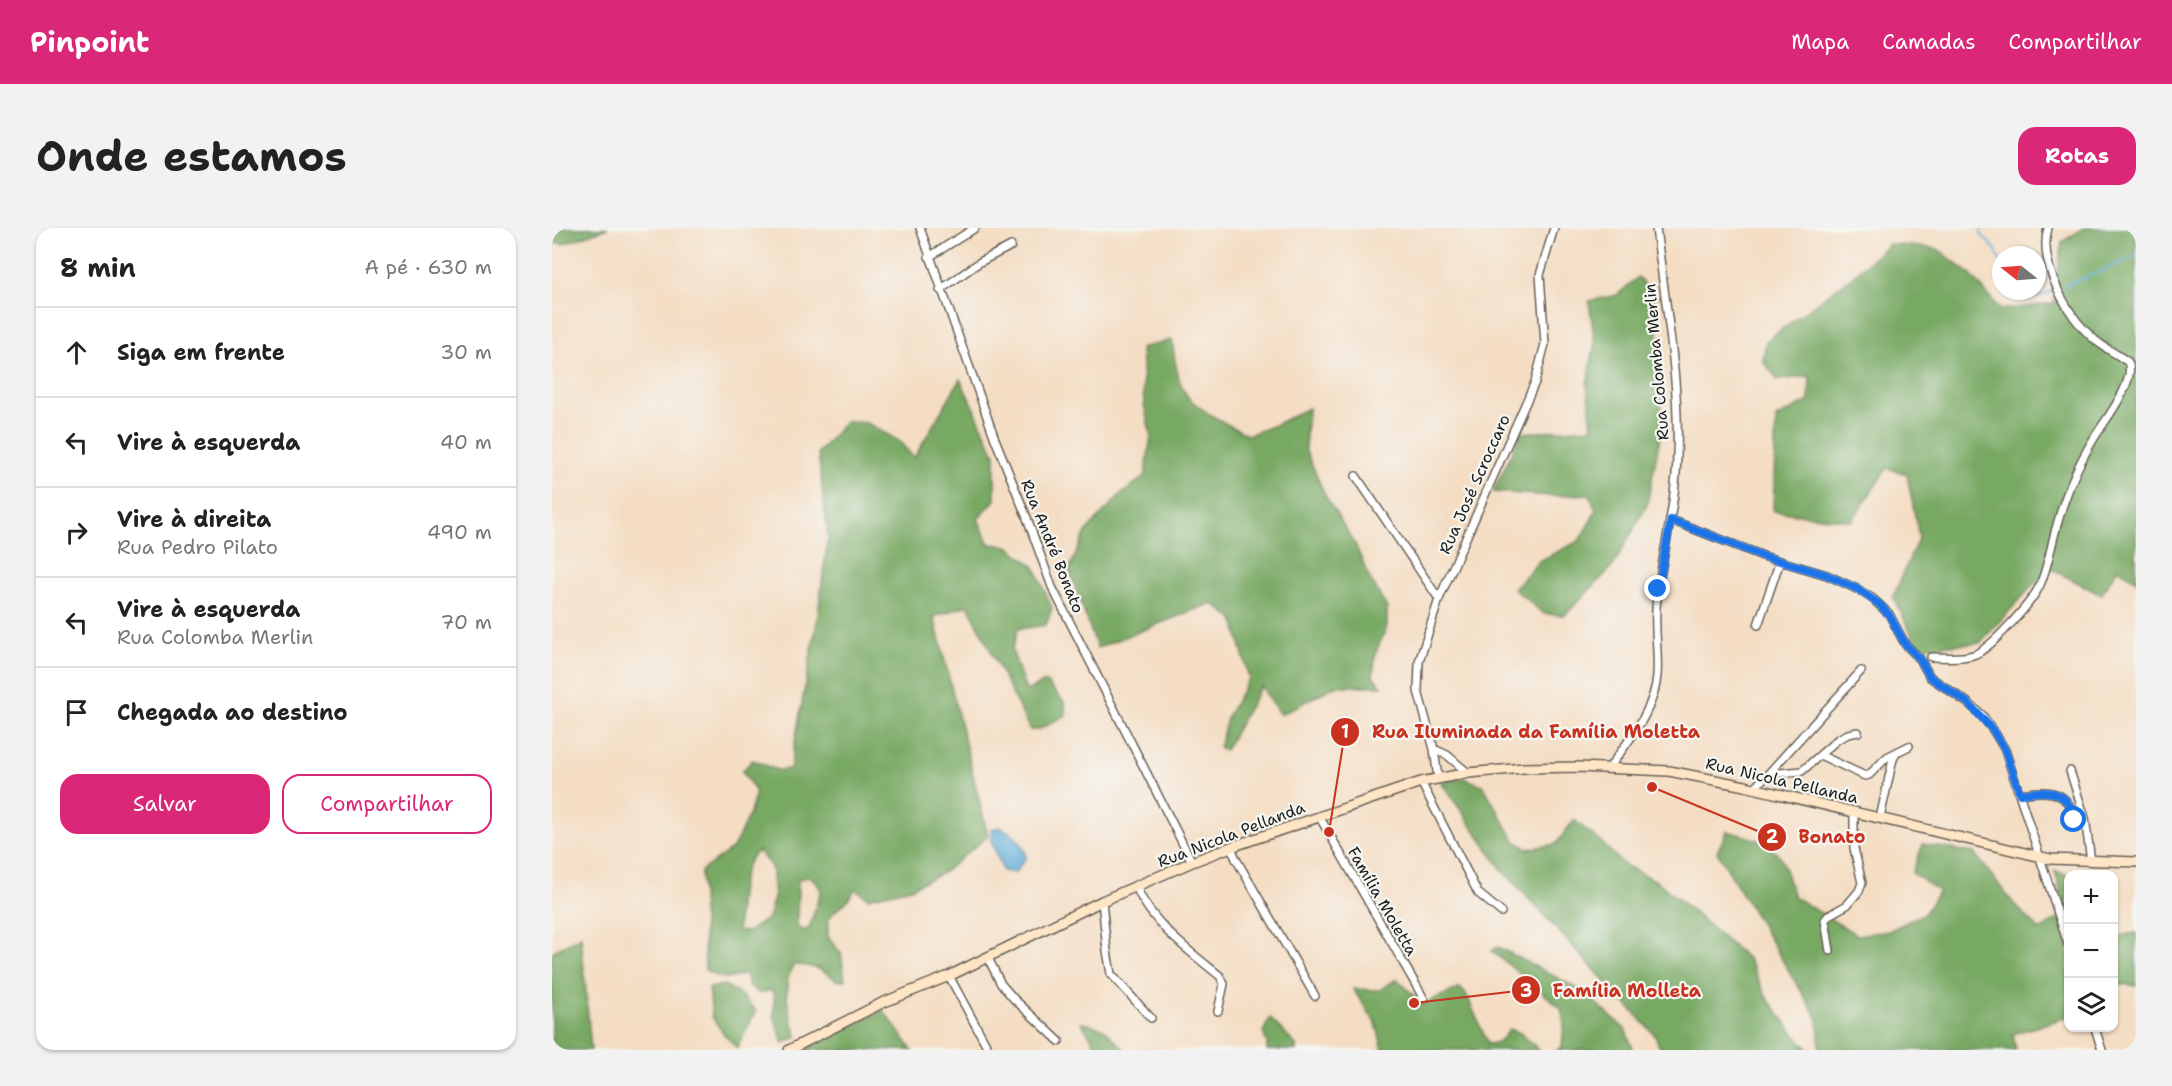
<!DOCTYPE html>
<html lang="pt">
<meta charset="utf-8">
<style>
body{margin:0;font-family:"Shantell Sans",sans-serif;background:#f2f2f2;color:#222}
.controls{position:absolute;right:18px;bottom:18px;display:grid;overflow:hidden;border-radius:12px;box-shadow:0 2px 4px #0004}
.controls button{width:54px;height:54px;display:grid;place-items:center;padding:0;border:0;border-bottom:2px solid #e0e0e0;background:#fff;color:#222;font:30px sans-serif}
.compass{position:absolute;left:1440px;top:18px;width:54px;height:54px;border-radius:50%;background:#fff;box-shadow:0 2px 4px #0004;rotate:287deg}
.stop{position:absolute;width:18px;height:18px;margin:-14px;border:4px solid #1a73e8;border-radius:50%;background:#fff}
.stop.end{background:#1a73e8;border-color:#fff;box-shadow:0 2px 6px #0008}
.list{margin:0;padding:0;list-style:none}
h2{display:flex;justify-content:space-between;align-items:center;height:78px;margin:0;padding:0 24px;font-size:26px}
h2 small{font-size:20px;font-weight:400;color:#767676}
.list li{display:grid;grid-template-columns:39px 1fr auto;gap:18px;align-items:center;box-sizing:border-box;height:90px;padding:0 24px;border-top:2px solid #e0e0e0}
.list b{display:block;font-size:22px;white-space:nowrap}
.list p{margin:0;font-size:20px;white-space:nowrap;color:#767676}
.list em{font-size:20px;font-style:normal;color:#767676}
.actions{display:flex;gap:12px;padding:18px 24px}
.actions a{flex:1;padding:14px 0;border:2px solid #db2777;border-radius:18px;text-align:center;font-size:21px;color:#db2777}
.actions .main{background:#db2777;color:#fff}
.icon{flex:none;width:33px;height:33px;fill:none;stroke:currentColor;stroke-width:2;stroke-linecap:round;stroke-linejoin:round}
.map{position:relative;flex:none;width:1584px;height:822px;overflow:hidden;border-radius:18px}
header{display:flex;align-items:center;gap:36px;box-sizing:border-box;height:84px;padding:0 30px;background:#db2777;color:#fff}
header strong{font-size:28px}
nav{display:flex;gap:33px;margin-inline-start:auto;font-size:21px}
.intro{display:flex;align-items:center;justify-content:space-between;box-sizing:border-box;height:144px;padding:0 36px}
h1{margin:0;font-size:42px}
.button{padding:15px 27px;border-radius:18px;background:#db2777;color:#fff;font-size:21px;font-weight:700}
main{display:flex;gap:36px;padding:0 36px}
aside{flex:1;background:#fff;border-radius:18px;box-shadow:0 2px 4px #0004}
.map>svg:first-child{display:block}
</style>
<header>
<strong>Pinpoint</strong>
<nav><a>Mapa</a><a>Camadas</a><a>Compartilhar</a></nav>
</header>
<div class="intro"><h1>Onde estamos</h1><a class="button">Rotas</a></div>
<main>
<aside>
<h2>8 min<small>A pé · 630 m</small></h2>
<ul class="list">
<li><svg class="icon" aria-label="ahead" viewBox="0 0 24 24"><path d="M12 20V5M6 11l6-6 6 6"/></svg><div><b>Siga em frente</b></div><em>30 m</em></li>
<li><svg class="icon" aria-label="left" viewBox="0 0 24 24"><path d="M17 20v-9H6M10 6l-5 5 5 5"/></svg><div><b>Vire à esquerda</b></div><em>40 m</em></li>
<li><svg class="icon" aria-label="right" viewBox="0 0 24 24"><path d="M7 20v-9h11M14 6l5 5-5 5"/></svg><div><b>Vire à direita</b><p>Rua Pedro Pilato</p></div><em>490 m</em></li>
<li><svg class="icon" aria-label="left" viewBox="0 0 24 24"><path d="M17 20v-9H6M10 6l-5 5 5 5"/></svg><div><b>Vire à esquerda</b><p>Rua Colomba Merlin</p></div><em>70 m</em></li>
<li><svg class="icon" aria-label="arrive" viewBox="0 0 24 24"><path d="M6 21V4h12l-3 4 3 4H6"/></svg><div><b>Chegada ao destino</b></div></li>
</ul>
<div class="actions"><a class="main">Salvar</a><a>Compartilhar</a></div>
</aside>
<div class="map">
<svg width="1584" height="822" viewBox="0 0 1584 822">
<rect width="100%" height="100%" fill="#f6f6f2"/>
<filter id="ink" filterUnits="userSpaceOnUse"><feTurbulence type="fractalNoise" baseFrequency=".0167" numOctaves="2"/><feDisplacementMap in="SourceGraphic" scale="12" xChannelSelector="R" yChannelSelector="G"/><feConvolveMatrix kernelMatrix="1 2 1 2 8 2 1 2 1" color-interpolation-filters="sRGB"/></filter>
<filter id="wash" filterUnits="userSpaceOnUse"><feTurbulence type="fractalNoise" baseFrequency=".008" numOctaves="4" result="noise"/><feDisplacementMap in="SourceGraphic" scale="24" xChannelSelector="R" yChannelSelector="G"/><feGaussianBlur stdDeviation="1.35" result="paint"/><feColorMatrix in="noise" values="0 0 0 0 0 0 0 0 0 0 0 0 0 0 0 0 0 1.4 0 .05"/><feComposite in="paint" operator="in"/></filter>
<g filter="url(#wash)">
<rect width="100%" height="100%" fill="#f4ddc3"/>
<path fill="#78a963" stroke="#4a6240" stroke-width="1.5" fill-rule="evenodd" d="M0 0H56L11 16 0 14Z
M1532 0H1584V353L1566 340 1549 367 1500 341 1481 357 1428 415 1366 419 1341 369 1367 309 1355 246 1335 240 1300 293 1221 283 1224 190 1257 173 1258 148 1226 152 1211 133 1214 113 1302 47 1337 16 1386 21 1417 45 1449 82 1502 75 1510 14Z
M1086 49 1102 69 1109 134V204L1095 277 1061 338 1013 387 992 386 962 361 987 333 1027 313 1044 283 1037 266 1001 268 941 264 969 205 1040 200 1035 156 1043 115 1037 73 1065 67Z
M620 112C623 131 624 154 637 170 647 182 682 200 696 207L723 197 756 180 753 221 774 269 803 316 816 347 835 380V398L824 424 821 448 830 458H783L728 487 709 458 673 522 667 520 676 487 697 450 682 392 660 375 545 420 517 342 534 304 567 268 593 248 599 208 592 176 589 120Z
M408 151 443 226V272L426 291 437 316 456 318 483 339 500 380 494 397 466 401 460 422 474 463 494 454 513 475 514 487 486 502H478L416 377 382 389 436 608 392 644 359 660 316 670 303 661 295 673 281 685 276 693V709L289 725 293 752 286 753C271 741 260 737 241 737 229 763 237 782 245 809L231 815 222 788V767L218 762 208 766 197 758 193 745C179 753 166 751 153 742L149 643 181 620 198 585 204 564 190 543 201 532 225 542 238 541 265 393 276 309 266 225 294 193 315 195 347 213 362 230ZM206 623 219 638 222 669 216 690 195 704 186 703C186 682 187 636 206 623ZM257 648 264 654 269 662 257 701 251 702 245 698 246 652Z
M911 550 931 557 963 613 976 621 1004 616 1022 592 1048 613 1071 636 1106 654 1197 732 1215 770 1243 807 1257 822H1109L1102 806 951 643 889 554Z
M1175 603 1210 613 1229 629 1242 669 1305 707 1337 703 1373 685 1387 663 1360 645 1371 616 1422 625 1463 677 1488 702 1514 686 1503 643 1516 647V789L1461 806 1464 822H1268L1266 791 1165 624Z
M1562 703 1568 708 1584 705V758L1562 755Z
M29 708 39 822H0V724Z
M946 719 1029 762 1073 801 1081 820 1079 822H1005L1010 819 1012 796 1009 780 940 723Z
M845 751 871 776 908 760 915 768 936 816C947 815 952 811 957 801L968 805 987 822H831L824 795 801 761 828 762Z
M172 757 187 765 204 783 185 820 172 806 160 789 157 760Z
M331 782 360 822H251Z
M718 790 743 816 745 822H715V815L711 804Z
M529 794 552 801 573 822H547Z"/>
<path fill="#5dacd7" stroke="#3c647a" stroke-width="1.5" d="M448 599C460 605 472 614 474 629L463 645 451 643 439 613V601Z"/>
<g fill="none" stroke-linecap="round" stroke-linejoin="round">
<path stroke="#5dacd7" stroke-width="2" d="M1429 0V6L1444 22 1449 35
M1513 58 1584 28
M1456 63C1469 73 1484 71 1499 64"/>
</g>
</g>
<g filter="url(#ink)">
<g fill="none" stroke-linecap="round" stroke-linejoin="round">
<g stroke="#686056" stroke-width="10">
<path id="minor" d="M368 0 443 211 475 290 500 359 640 634
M377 29 423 0
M388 62 428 34 459 18
M804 248 887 371
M1119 292 1211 328 1275 347 1305 361 1321 371 1337 386 1353 416 1368 431 1378 449 1416 475 1430 487 1441 502 1453 522 1516 716
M1206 397 1228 333
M1379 429C1392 429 1408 431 1421 427 1438 422 1479 375 1487 359 1496 340 1499 317 1505 297 1514 263 1528 231 1548 201 1558 186 1584 151 1576 134 1565 126 1552 120 1542 111 1515 88 1486 35 1496 0
M882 521 895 527 916 545
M1268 527 1313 548 1317 547 1335 529 1345 524
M1057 540C1077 512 1102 483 1105 448 1107 422 1101 397 1105 371 1111 322 1124 276 1125 227 1128 151 1113 75 1104 0
M1518 543 1533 590 1539 633
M1216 546 1309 443
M886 550 882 521 866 463 867 434 887 371 983 154 993 116 988 47 1002 0
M869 554 926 665 949 684
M1202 560 1216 546 1250 543 1286 511 1296 506 1306 504
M1468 566C1493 562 1517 560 1522 592
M767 588 872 771
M1328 590 1341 531 1345 524 1357 518
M679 619 684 631 763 768
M584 659C601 697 636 722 668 748L672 756 666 783
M550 673 555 723 559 746 599 790
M1278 723 1273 692 1277 687 1295 677 1307 663 1310 655 1302 620V584
M436 730 449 756 462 771 507 813
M397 748 437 822
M1543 800 1550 822"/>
</g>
<g stroke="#686056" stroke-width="12">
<path id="secondary" d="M237 822 330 775 397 748 550 673 640 634 679 619 869 554 916 545 972 540 1027 539 1117 543 1193 558 1498 631 1584 634"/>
</g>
<use href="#minor" stroke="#fff" stroke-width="7"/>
<use href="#secondary" stroke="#fee5c5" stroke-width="9"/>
</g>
</g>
<g fill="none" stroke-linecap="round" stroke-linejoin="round" filter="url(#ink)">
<path stroke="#1a73e8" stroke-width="8" d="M1106 361 1119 292 1211 328 1275 347 1305 361 1327 376 1337 387 1353 416 1368 431 1378 449 1416 475 1441 502 1453 522 1468 566C1493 562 1517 560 1522 592"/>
</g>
<g text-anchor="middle" stroke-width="4.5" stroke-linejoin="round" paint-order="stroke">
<g font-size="16" fill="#1c1c1c" stroke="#f6f6f2">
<text transform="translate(1104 134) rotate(-95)" y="6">Rua Colomba Merlin</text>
<text transform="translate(922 256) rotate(-66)" y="6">Rua José Scroccaro</text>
<text transform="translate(501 318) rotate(68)" y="6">Rua André Bonato</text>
<text transform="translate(1230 552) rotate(13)" y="6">Rua Nicola Pellanda</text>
<text transform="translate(679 606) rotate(-21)" y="6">Rua Nicola Pellanda</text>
<text transform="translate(831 673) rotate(60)" y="6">Família Moletta</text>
</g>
</g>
<path fill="none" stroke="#c8321e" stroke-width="2" d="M777 604L793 504M1100 559L1220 609M862 775L974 762"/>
<g fill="#c8321e" stroke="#f6f6f2" stroke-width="2">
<circle cx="777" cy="604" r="6"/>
<circle cx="1100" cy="559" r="6"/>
<circle cx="862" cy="775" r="6"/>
<circle cx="793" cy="504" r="15"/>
<circle cx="1220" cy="609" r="15"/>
<circle cx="974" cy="762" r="15"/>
</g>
<g font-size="18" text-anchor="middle" font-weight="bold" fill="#fff">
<text x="793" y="510">1</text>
<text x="1220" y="615">2</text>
<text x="974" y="769">3</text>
</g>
<g font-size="18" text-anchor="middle" font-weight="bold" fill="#c8321e" stroke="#f6f6f2" stroke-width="4.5" stroke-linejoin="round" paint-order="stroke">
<text x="984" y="510">Rua Iluminada da Família Moletta</text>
<text x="1280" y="615">Bonato</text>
<text x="1075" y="769">Família Molleta</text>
</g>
</svg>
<div class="controls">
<button>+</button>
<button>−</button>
<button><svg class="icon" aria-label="layers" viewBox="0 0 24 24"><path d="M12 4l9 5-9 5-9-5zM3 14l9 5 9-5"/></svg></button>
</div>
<svg class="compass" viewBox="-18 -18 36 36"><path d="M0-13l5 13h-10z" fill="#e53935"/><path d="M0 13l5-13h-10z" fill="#767676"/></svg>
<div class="stop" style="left:1522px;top:592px"></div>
<div class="stop end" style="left:1106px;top:361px"></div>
</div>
</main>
